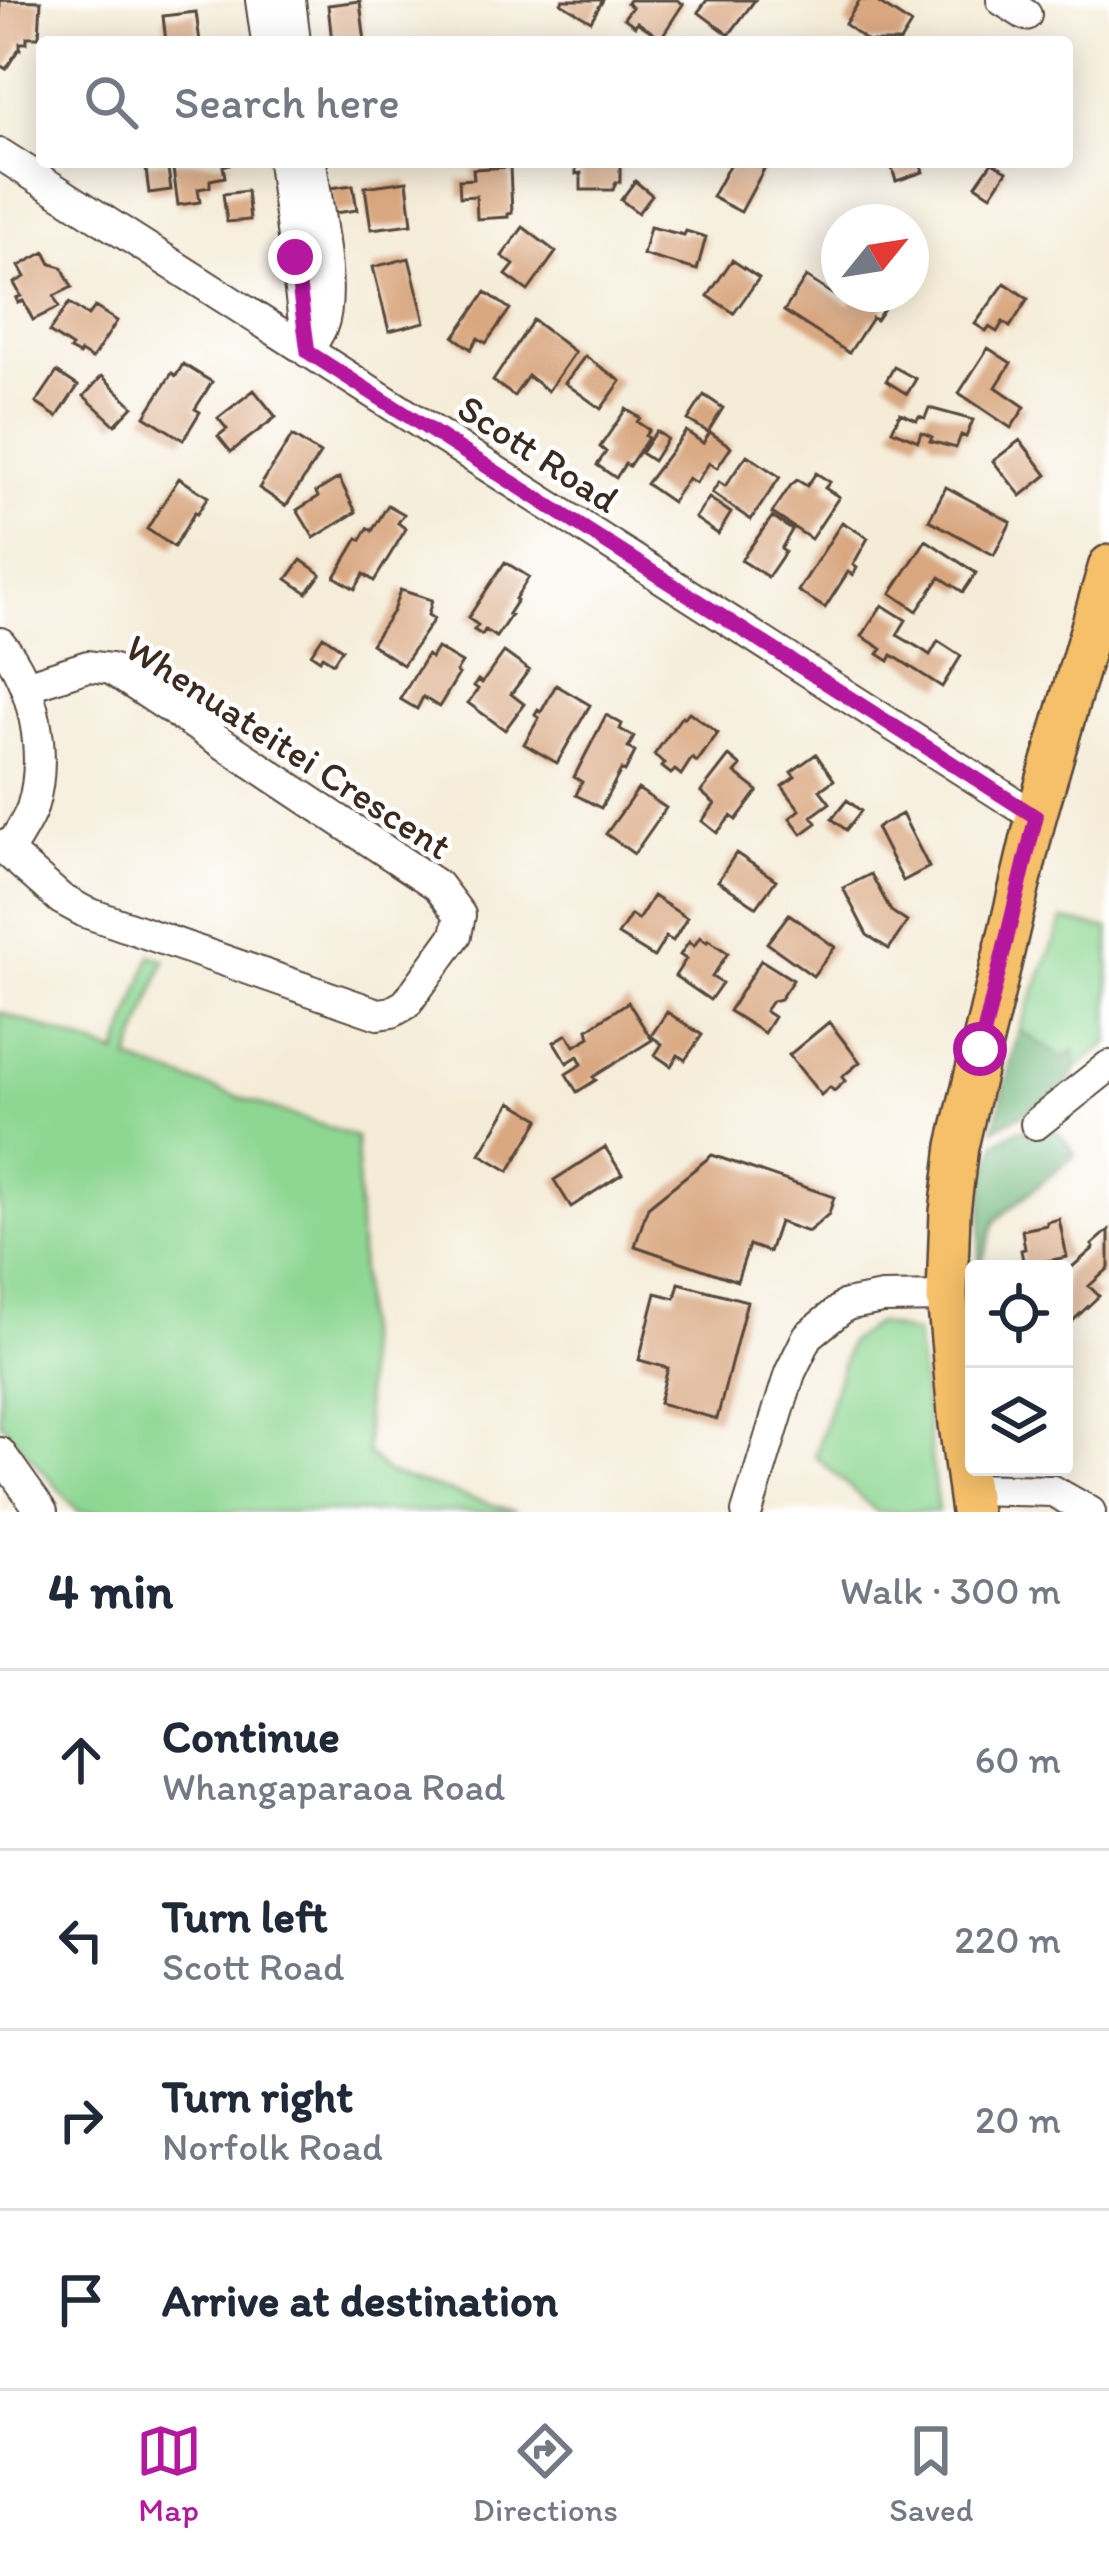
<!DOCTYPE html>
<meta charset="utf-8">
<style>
body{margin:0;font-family:Itim,sans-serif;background:#f2f2f3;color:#1f2937}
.controls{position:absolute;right:36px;bottom:36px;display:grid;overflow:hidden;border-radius:12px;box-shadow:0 6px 30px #0003}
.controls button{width:108px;height:108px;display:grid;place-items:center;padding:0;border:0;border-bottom:3px solid #e0e1e3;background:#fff;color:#1f2937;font:60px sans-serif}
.compass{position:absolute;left:821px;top:204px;width:108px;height:108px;border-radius:50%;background:#fff;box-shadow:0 6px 30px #0003;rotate:60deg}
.stop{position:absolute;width:36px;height:36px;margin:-27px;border:9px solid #b5179e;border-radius:50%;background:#fff}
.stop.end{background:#b5179e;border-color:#fff;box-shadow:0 3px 12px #0008}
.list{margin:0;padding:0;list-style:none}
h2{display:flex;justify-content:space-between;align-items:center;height:156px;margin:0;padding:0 48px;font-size:51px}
h2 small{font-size:39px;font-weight:400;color:#747a83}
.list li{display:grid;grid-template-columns:78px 1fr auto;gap:36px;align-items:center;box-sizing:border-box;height:180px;padding:0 48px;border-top:3px solid #e0e1e3}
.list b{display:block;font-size:45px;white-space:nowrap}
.list p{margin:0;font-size:39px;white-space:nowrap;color:#747a83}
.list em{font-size:39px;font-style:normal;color:#747a83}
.icon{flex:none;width:66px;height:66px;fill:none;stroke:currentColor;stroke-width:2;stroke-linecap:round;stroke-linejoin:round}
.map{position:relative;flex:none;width:1109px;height:1512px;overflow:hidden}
.search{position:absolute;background:#fff;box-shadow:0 6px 30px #0003;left:36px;right:36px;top:36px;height:132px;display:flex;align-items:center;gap:30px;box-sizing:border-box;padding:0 42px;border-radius:12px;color:#747a83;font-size:45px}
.sheet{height:876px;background:#fff}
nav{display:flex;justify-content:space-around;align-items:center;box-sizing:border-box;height:168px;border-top:3px solid #e0e1e3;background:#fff;font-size:33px;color:#747a83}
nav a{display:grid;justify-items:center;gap:6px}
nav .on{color:#b5179e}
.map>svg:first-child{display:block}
</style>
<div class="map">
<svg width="1109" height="1512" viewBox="0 0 1109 1512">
<rect width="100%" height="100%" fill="#fff"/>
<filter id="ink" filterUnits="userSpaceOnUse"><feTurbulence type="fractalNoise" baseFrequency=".00833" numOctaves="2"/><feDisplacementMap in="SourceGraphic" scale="24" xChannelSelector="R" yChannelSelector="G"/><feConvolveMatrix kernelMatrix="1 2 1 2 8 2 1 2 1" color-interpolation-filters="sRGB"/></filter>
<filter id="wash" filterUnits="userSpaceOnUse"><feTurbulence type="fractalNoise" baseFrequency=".004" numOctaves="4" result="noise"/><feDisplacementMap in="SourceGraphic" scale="48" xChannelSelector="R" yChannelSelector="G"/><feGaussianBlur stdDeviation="2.7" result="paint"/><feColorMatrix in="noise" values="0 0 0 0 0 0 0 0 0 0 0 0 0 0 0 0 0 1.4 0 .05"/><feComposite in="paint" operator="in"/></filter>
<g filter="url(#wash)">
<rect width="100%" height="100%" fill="#f5ecd8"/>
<path fill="#8ed793" stroke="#648058" stroke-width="3" d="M1063 920 1109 929V1042L1075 1070 1074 1051 1064 1059 1019 1030Z
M151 955 165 960 129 1060 356 1137 367 1453 387 1473 517 1512H79L0 1422V1012L117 1054Z
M876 1323 916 1334 938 1512H877L815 1456 849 1342Z"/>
<path fill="#72b87d" stroke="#56714e" stroke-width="3" d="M1019 1030 1064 1059 1075 1050C1075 1057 1077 1064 1075 1071 1068 1096 1015 1116 994 1129Z
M1050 1128 1061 1135 1075 1155 996 1220 981 1264 982 1269H978L985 1182 997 1142 1017 1130Z"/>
<g id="blocks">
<path fill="#d9a780" d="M0 0 41 1 39 37H27V43H20V50H18L6 69 0 65Z
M563 0H603L591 21 561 3Z
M629 0H677L683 4 661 38 637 22 635 26 624 18 632 7 627 3Z
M707 0H755L729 35 698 12Z
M860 0H874L911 24 900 42H868L845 24Z
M360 1 365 42H332L328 5Z
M196 12 200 42H166L163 16Z
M145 162H167L171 190 149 193Z
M172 162H233V163L223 166 225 177 210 180V187L198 189 200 202 178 205Z
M576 162H620V182H616L613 190H581V173L576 174Z
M731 162H752L764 169 741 212 712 197Z
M890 162H920L923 172 896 181Z
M992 162 1007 171 991 195 976 185Z
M510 167 512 213 508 214V217L477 219 476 196 460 197 459 180 474 179 473 169Z
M407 181 412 224 371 229 365 187Z
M635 181 652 195 638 213 621 200Z
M353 185 357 210 334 213 330 188Z
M247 191 250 220 227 222 223 194Z
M523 227 556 252 528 291 506 275 514 265 502 256Z
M650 227 684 235 686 231 706 237 697 270 643 255Z
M45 252 51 264 62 267 72 287 54 296 59 307 33 320 23 301 18 303 16 298 21 296 14 283 25 277 19 266Z
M409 258 425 322 389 331 373 267Z
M732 260 759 278 734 313 708 296Z
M806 277 849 305 856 294H866L885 307 876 320 872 318 849 353 784 311Z
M1005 283 1028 299 1010 327 1003 322 997 332 989 327 986 331 975 324Z
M486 292 510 309 486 343 478 338 471 349 454 337Z
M69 303 88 316 95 307 117 321 92 359 81 352 79 355 70 350 72 347 49 332Z
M533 320 575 352 548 391 528 376 514 396 493 381Z
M988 348 1011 363 996 387 1025 407 1011 428 959 393Z
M585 356 621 381 601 409 565 383Z
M183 364 212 382 195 409 200 412 183 440 145 416 172 373 176 376Z
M894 367 916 379 907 394 886 381Z
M57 372 78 386 57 417 36 403Z
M102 376 133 406 115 425 84 396Z
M254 390 276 417 231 452 218 436 227 429 218 418Z
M704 395 723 408 708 432 688 420Z
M929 408 973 420 966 437 961 435 956 448 930 441 932 437 921 432 918 441 892 430 900 413 917 420 919 416 925 418Z
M626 409 640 418 637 422 649 430 645 436 648 438 629 466 625 464 616 478 597 465 606 452 600 447Z
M656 431 667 439 653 461 641 453Z
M686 431 703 443 710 432 731 447 717 468 709 463 696 483 688 478 672 502 646 484Z
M292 436 320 454 286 506 259 488Z
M1020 440 1047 475 1021 496 993 461Z
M747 455 780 477 751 520 712 493 719 482 725 486Z
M816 473 830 482 825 488 839 497 811 539 772 513 791 485 797 480 807 486Z
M179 478 208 497 197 514 195 512 174 547 147 529Z
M339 478 356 512 314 538 297 510 318 497 316 492Z
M946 487 1011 522 994 555 929 520Z
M709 498 731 513 718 534 695 518Z
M388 505 404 514 398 523 406 529 374 581 364 574 355 589 335 577 358 538 361 540 368 528 372 531Z
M772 517 792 530 781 549 785 552 768 577 741 560Z
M842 522 868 538 853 565 857 568 853 575 848 572 825 608 798 591Z
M926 540 976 573 963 592 940 577 917 611 891 593Z
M301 560 321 574 307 593 287 579Z
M505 562 529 577 515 599 517 600 508 614 511 615 496 637 485 630 482 635 474 630 478 625 468 618Z
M400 590 432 600 428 615 434 619 403 665 371 644 393 611Z
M882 605 906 620 897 635 921 649 930 655 938 641 961 656 942 687 892 655 889 661 878 654 882 649 862 636Z
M323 636 342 649 333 663 322 656 320 660 311 654Z
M437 648 462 663 456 672 459 674 439 707 423 697 417 709 400 699 427 655 431 658Z
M504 652 529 670 511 694 524 704 505 730 468 703 478 689 474 686 478 680 482 683Z
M556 685 590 705 557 763 524 744 539 718 535 715 538 710 541 712Z
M689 712 718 733 697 762 692 758 681 775 675 770 671 774 662 767 665 763 654 755 682 716 684 718Z
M606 715 622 724 620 729 634 737 628 748 635 752 625 772 621 770 601 808 576 795 582 782 574 777Z
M816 754 834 780 820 790 830 803 812 816 817 823 802 834 790 818 800 810 782 786 795 777 791 772Z
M729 756 741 766 735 773 758 791 736 820 731 816 717 833 702 821 715 804 701 792Z
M638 789 666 808 634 854 606 834Z
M847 800 861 811 846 830 832 819Z
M902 814 929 867 903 881 876 828Z
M736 853 776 880 757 907 718 881Z
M871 874 891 911 907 922 889 949 867 935 843 888Z
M653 896 687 918 673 941 666 937 654 957 618 935 631 915 638 920Z
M789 914 835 947 813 976 767 943Z
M700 937 707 942 708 940 728 953 712 977 722 983 710 1000 675 976 686 959 680 955 689 942 694 946Z
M761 960 793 980 780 999 772 1001 765 1011 774 1017 764 1033 729 1011Z
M628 1002 652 1040 593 1077 596 1080 577 1092 566 1074 582 1064 578 1056 567 1063 554 1042 567 1034 575 1046 590 1037 588 1029Z
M667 1012 702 1035 685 1060 678 1055 671 1066 655 1055 662 1044 651 1036Z
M829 1022 860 1062 842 1077 845 1081 834 1091 830 1087 821 1095 789 1055Z
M511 1102 540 1119 509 1171 480 1154Z
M605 1147 622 1174 571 1207 554 1180Z
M712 1155 834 1197 829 1214 808 1232 779 1222 769 1252 749 1245 737 1281 635 1246 648 1207Z
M1059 1219 1067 1257 1047 1261 1049 1269H1016L1014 1262 1023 1260 1021 1250 1025 1249 1022 1230 1047 1225V1222Z
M1109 1230V1268L1089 1286 1099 1296 1064 1329V1312L1066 1309 1064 1307V1274L1094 1248 1092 1245Z
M679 1283 747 1301 717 1419 659 1403 668 1368 639 1360 656 1293 675 1298Z"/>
</g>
</g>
<g filter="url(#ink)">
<use href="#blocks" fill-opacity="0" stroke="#57473a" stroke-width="3"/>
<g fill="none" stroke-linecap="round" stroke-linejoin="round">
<g stroke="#57473a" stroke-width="34">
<path id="minor" d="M261 0 267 42
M290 0 295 42
M1002 0 1026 15
M0 154 1036 817
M283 162 308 352
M308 352C312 343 318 335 322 326 336 290 316 203 311 162
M0 643C35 684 48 756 32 808 27 822 17 836 9 850
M0 845 61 899 85 912 378 1014 392 1012 406 1004 456 935 460 915 438 886 111 669 88 666 26 686
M1036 1124 1109 1066
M0 1453 42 1512
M968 1489 1053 1491 1090 1512
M747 1512 790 1373 808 1336 846 1305 882 1298 947 1297"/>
</g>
<g stroke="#57473a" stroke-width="44">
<path id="major" d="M971 1512 959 1424 947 1297 950 1212 958 1146 1036 817 1109 565"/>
</g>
<use href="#minor" stroke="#fff" stroke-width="30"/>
<use href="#major" stroke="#f6c06b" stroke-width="39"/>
</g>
</g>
<g fill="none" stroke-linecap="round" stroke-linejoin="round" filter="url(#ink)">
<path stroke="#b5179e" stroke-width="15" d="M295 257 308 352 1036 817 980 1049"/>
</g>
<g text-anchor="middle" stroke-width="9" stroke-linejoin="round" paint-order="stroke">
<g font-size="39" fill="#3b2a1e" stroke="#fff">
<text transform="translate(539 453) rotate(33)" y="14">Scott Road</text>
<text transform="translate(289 746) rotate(33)" y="14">Whenuateitei Crescent</text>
</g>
</g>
</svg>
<div class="controls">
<button><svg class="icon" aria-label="locate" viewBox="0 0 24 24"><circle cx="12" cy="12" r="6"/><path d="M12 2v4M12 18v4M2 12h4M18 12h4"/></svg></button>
<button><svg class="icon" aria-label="layers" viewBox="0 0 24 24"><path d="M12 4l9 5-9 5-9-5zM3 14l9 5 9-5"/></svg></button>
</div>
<svg class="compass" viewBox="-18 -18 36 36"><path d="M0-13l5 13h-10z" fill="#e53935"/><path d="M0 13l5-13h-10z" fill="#747a83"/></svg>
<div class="stop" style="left:980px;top:1049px"></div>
<div class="stop end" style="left:295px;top:257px"></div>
<div class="search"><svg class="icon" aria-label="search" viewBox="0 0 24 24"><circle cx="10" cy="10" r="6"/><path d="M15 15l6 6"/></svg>Search here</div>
</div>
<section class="sheet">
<h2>4 min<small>Walk · 300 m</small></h2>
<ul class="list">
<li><svg class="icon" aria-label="ahead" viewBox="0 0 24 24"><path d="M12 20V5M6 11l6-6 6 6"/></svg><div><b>Continue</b><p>Whangaparaoa Road</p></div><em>60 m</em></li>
<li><svg class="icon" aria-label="left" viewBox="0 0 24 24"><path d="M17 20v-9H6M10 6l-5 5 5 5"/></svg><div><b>Turn left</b><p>Scott Road</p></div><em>220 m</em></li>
<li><svg class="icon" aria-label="right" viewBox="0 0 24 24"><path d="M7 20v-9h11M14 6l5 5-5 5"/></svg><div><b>Turn right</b><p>Norfolk Road</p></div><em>20 m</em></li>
<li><svg class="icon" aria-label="arrive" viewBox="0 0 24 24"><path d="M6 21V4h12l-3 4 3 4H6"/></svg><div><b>Arrive at destination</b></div></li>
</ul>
</section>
<nav>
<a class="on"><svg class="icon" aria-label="map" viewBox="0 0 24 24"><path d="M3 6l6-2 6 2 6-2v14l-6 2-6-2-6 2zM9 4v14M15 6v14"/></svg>Map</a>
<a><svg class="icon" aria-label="directions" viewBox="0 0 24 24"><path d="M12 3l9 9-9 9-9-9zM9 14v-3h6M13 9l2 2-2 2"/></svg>Directions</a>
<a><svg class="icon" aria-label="saved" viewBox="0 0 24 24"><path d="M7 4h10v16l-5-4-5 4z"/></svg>Saved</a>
</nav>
